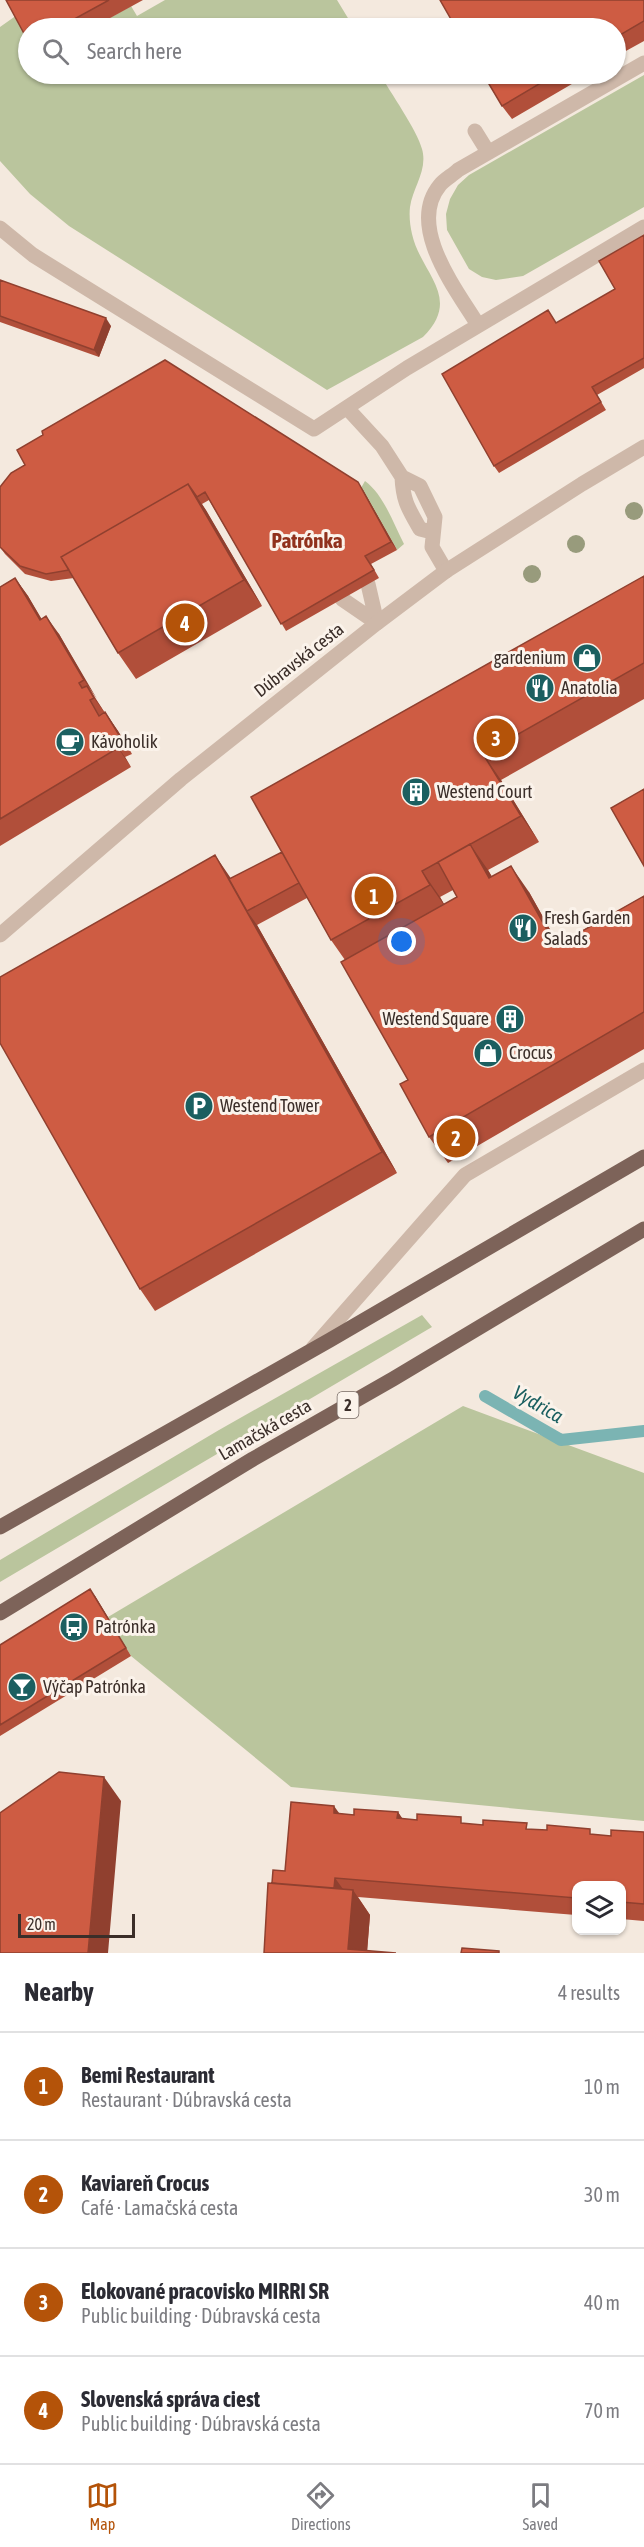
<!DOCTYPE html>
<meta charset="utf-8">
<style>
body{margin:0;font-family:"Asap Condensed",sans-serif;background:#f7f7f7;color:#2b2b33}
.controls{position:absolute;right:18px;bottom:18px;display:grid;overflow:hidden;border-radius:12px;box-shadow:0 2px 4px #0004}
.controls button{width:54px;height:54px;display:grid;place-items:center;padding:0;border:0;border-bottom:2px solid #e1e1e2;background:#fff;color:#2b2b33;font:30px sans-serif}
.scale{position:absolute;left:18px;bottom:15px;width:117px;box-sizing:border-box;padding-left:6px;border:3px solid #3b2e29;border-top:0;font-size:16px;line-height:21px;white-space:nowrap;color:#3b2e29;-webkit-text-stroke:4px #fbf3eb;paint-order:stroke}
.you{position:absolute;left:402px;top:942px;width:21px;height:21px;margin:-15px;border:4px solid #fff;border-radius:50%;background:#1a73e8;box-shadow:0 0 0 9px #1a73e833}
.badge{display:grid;place-items:center;width:39px;height:39px;border-radius:50%;background:#b45309;color:#fff;font-size:20px;font-weight:700}
.pin{position:absolute;translate:-50% -50%;border:3px solid #fff;box-shadow:0 2px 6px #0006}
.list{margin:0;padding:0;list-style:none}
h2{display:flex;justify-content:space-between;align-items:center;height:78px;margin:0;padding:0 24px;font-size:26px}
h2 small{font-size:20px;font-weight:400;color:#7c7c81}
.list li{display:grid;grid-template-columns:39px 1fr auto;gap:18px;align-items:center;box-sizing:border-box;height:108px;padding:0 24px;border-top:2px solid #e1e1e2}
.list b{display:block;font-size:22px;white-space:nowrap}
.list p{margin:0;font-size:20px;white-space:nowrap;color:#7c7c81}
.list em{font-size:20px;font-style:normal;color:#7c7c81}
.icon{flex:none;width:33px;height:33px;fill:none;stroke:currentColor;stroke-width:2;stroke-linecap:round;stroke-linejoin:round}
.map{position:relative;flex:none;width:644px;height:1953px;overflow:hidden}
.search{position:absolute;background:#fff;box-shadow:0 2px 4px #0004;left:18px;right:18px;top:18px;height:66px;display:flex;align-items:center;gap:15px;box-sizing:border-box;padding:0 21px;border-radius:33px;color:#7c7c81;font-size:22px}
.sheet{height:510px;background:#fff}
nav{display:flex;justify-content:space-around;align-items:center;box-sizing:border-box;height:84px;border-top:2px solid #e1e1e2;background:#fff;font-size:16px;color:#7c7c81}
nav a{display:grid;justify-items:center;gap:3px}
nav .on{color:#b45309}
.map>svg:first-child{display:block}
</style>
<div class="map">
<svg width="644" height="1953" viewBox="0 0 644 1953">
<rect width="100%" height="100%" fill="#f4e9de"/>
<path fill="#bac59d" d="M165 0H337L354 28H92L131 6 137 16Z
M17 15 28 37V74H380C390 92 417 130 422 149 428 170 413 187 410 207 409 216 410 225 412 234 421 274 463 297 423 337L327 390 69 226 30 194 0 161V27Z
M644 75V207L523 276 496 280 482 277 469 269 447 230 446 214 450 199 458 185 469 175Z
M365 481C384 495 393 523 404 544L397 550 361 488Z
M422 1315 432 1327 0 1582V1560L219 1430Z
M463 1406 644 1473V1821L291 1787 131 1656 108 1617Z"/>
<g fill="none" stroke-linecap="round" stroke-linejoin="round">
<path stroke="#7bb4b3" stroke-width="12" d="M485 1396 561 1440 644 1431"/>
<path stroke="#ceb8a9" stroke-width="15" d="M475 131 488 152
M0 228 33 255 314 429 407 368 644 227
M478 325C456 289 406 226 440 185 445 179 453 175 458 170L644 63
M347 408 382 446 402 477 420 486 435 517 432 547 446 571
M402 477C403 501 408 508 420 529L432 532
M368 584 377 623
M342 599 377 623
M313 1348 465 1175 644 1070"/>
<path stroke="#ceb8a9" stroke-width="15" d="M0 935 181 779 377 623 446 571 582 484 644 447"/>
<path stroke="#7d6359" stroke-width="15" d="M0 1527 330 1340 644 1157
M0 1613 253 1459 393 1379 644 1229"/>
</g>
<g fill="#989b7c">
<circle cx="634" cy="511" r="9"/>
<circle cx="576" cy="544" r="9"/>
<circle cx="532" cy="574" r="9"/>
</g>
<path fill="#b14f3a" fill-rule="evenodd" d="M6 0H143L92 28H28Z
M644 0V41L615 57V28Z
M483 74H589L512 119 502 106Z
M644 235V368L597 395 606 410 499 473 494 466 557 323 615 289Z
M0 280 111 326 99 357 0 322Z
M0 487 363 490 397 550 371 564 379 578 286 631 209 500 202 504 262 606 136 679 118 653 74 578 51 581 25 574 5 554 0 547Z
M644 576V699L501 780 539 842 488 870 492 877 529 892 558 944 644 896V1049L448 1163 429 1137 408 1080 345 960 331 940 307 898 257 925 397 1173 155 1311 140 1289 231 879 282 852ZM453 890 457 897 444 904 440 897Z
M15 578 28 596 41 619 59 634 96 699 105 713V712L118 731 132 754 125 757 131 767 0 846V587Z
M95 1596 131 1656 0 1736V1645Z
M398 1812 402 1819 611 1836 644 1832V1921L621 1919V1886H576V1915L358 1897 370 1915 367 1951 264 1953 272 1883 285 1871 339 1814 354 1815Z"/>
<path fill="#90402f" d="M106 318 111 326 99 357 94 350Z
M358 482 363 490 397 550 391 542Z
M188 484 206 510 262 606 244 580Z
M15 578 28 596 53 638 40 620Z
M46 616 59 634 97 699 84 680Z
M87 686 107 716 94 698Z
M105 712 118 731 132 754 119 735Z
M112 739 125 757 131 767 118 748Z
M483 754 501 780 539 842 521 816Z
M470 844 488 870 508 904 489 878Z
M215 855 230 877 249 911H247L257 925 397 1173 382 1152Z
M511 866 529 892 574 972 556 946Z
M422 871 440 897 448 911 430 885Z
M90 1589 95 1596 131 1656 126 1648Z
M104 1777 121 1801 108 1953H88Z
M334 1806 347 1824 334 1813Z
M398 1812 411 1831 397 1818Z
M335 1878 348 1896 334 1894Z
M353 1890 370 1915 367 1953 348 1949Z"/>
<path fill="#ce5c43" stroke="#90402f" stroke-width="1.5" d="M6 0H109L58 28H28V41Z
M440 0H644V21L615 38V28H456Z
M483 74H556L502 106Z
M644 235V358L592 387 601 402 494 466 442 374 548 310 556 323 615 289 599 261Z
M0 280 106 318 94 350 0 316Z
M165 360 358 482 391 542 365 556 374 570 281 624 205 492 197 497 188 484 61 557 69 570 46 574 20 566 0 547V487L11 473 25 465 17 450 43 435 42 431Z
M188 484 244 580 118 653 61 557Z
M644 576V663L483 754 521 816 422 871 430 885 331 940 251 797Z
M15 578 40 620 46 616 84 680 79 683 82 688 87 686 94 698 90 700 99 716 105 712 119 735 112 739 118 748 0 819V587Z
M644 789V866L611 808Z
M470 844 489 878 511 866 556 946 644 896V1012L429 1137 400 1084 408 1080 341 962 457 897 438 862Z
M282 852 299 883 247 911 229 879Z
M215 855 382 1152 140 1289 0 1043V977Z
M90 1589 126 1648 0 1725V1645Z
M59 1772 104 1777 88 1953H0V1813Z
M291 1802 334 1806V1813L354 1815V1809L398 1812 397 1818 417 1820V1814L461 1817V1823L483 1825V1820L527 1823 526 1829 547 1830V1825L590 1829V1834L611 1836V1830L644 1832V1904L621 1902V1886H576V1898L335 1878 334 1888 272 1883 273 1870 285 1871Z
M268 1883 353 1890 348 1949 396 1953H264Z
M462 1948 499 1951V1953H461Z"/>
<defs>
<g id="shop-disc" transform="scale(1.5)"><circle r="9.5" fill="#1b5f60" stroke="#fbf3eb"/><path d="M-5-2.5h2.3a2.7 3.5 0 0 1 5.4 0H5L5.5 6h-11ZM-1.5-2.5h3a1.5 2.3 0 0 0-3 0Z" fill="#fff"/></g>
<g id="restaurant-disc" transform="scale(1.5)"><circle r="9.5" fill="#1b5f60" stroke="#fbf3eb"/><path d="M-5-6h1v4h1v-4h1v4h1v-4h1v5L-1.5 .5V6h-2V.5L-5-1ZM5-6V6H3V1.5H1.5Q1.5-4 5-6Z" fill="#fff"/></g>
<g id="cafe-disc" transform="scale(1.5)"><circle r="9.5" fill="#1b5f60" stroke="#fbf3eb"/><path d="M-5.5-4.5H6V0H3Q3 3.5 0 3.5H-2.5Q-5.5 3.5-5.5 0ZM3-3.2v2h1.7v-2ZM-6 4.5H4V6H-6Z" fill="#fff"/></g>
<g id="building-disc" transform="scale(1.5)"><circle r="9.5" fill="#1b5f60" stroke="#fbf3eb"/><path d="M-4-6H4V6H1V3H-1V6H-4ZM-2.5-4.3h1.7v1.8h-1.7ZM.8-4.3h1.7v1.8H.8ZM-2.5-1h1.7V.8h-1.7ZM.8-1h1.7V.8H.8Z" fill="#fff"/></g>
<g id="parking-disc" transform="scale(1.5)"><circle r="9.5" fill="#1b5f60" stroke="#fbf3eb"/><path d="M-3.5-5.5H1a3.5 3.5 0 0 1 0 7H-1V5.5H-3.5ZM-1-3.4V-.6H.8a1.4 1.4 0 0 0 0-2.8Z" fill="#fff"/></g>
<g id="bus-disc" transform="scale(1.5)"><circle r="9.5" fill="#1b5f60" stroke="#fbf3eb"/><path d="M-5-6H5V4H4V6H2V4H-2V6H-4V4H-5ZM-3.5-4V0h7V-4ZM-3.5 1.2v1.5H-2V1.2ZM2 1.2v1.5H3.5V1.2Z" fill="#fff"/></g>
<g id="bar-disc" transform="scale(1.5)"><circle r="9.5" fill="#1b5f60" stroke="#fbf3eb"/><path d="M-6-5H6L.8 .8V4.5H3.5V6h-7V4.5H-.8V.8Z" fill="#fff"/></g>
</defs>
<g fill-rule="evenodd">
<use href="#shop-disc" x="587" y="658"/>
<use href="#restaurant-disc" x="540" y="688"/>
<use href="#cafe-disc" x="70" y="742"/>
<use href="#building-disc" x="416" y="792"/>
<use href="#restaurant-disc" x="523" y="928"/>
<use href="#building-disc" x="510" y="1019"/>
<use href="#shop-disc" x="488" y="1053"/>
<use href="#parking-disc" x="199" y="1106"/>
<use href="#bus-disc" x="74" y="1627"/>
<use href="#bar-disc" x="22" y="1687"/>
</g>
<g text-anchor="middle" stroke-width="6" stroke-linejoin="round" paint-order="stroke">
<rect fill="#fbf3eb" stroke="#756963" stroke-width="1.5" x="337.5" y="1392" width="21" height="26" rx="4.5"/>
<g font-size="16" font-weight="bold" fill="#3b2e29">
<text x="348" y="1411">2</text>
</g>
<g font-size="18" fill="#3b2e29" stroke="#fbf3eb" text-anchor="start">
<text x="566" y="664" text-anchor="end">gardenium</text>
<text x="561" y="694">Anatolia</text>
<text x="91" y="748">Kávoholik</text>
<text x="437" y="798">Westend Court</text>
<text x="544" y="924">Fresh Garden<tspan x="544" dy="21">Salads</tspan></text>
<text x="489" y="1025" text-anchor="end">Westend Square</text>
<text x="509" y="1059">Crocus</text>
<text x="220" y="1112">Westend Tower</text>
<text x="95" y="1633">Patrónka</text>
<text x="43" y="1693">Výčap Patrónka</text>
</g>
<g font-size="18" fill="#3b2e29" stroke="#fbf3eb">
<text transform="translate(299 660) rotate(-38)" y="6">Dúbravská cesta</text>
<text transform="translate(265 1430) rotate(-30)" y="6">Lamačská cesta</text>
</g>
<g font-size="20" font-style="italic" fill="#1b5f60" stroke="#fbf3eb">
<text transform="translate(538 1404) rotate(30)" y="7">Vydrica</text>
</g>
<g font-size="21" font-weight="bold" fill="#90311c" stroke="#fbf3eb">
<text x="307" y="548">Patrónka</text>
</g>
</g>
</svg>
<div class="controls">
<button><svg class="icon" aria-label="layers" viewBox="0 0 24 24"><path d="M12 4l9 5-9 5-9-5zM3 14l9 5 9-5"/></svg></button>
</div>
<div class="scale">20 m</div>
<div class="you"></div>
<div class="pin badge" style="left:374px;top:896px">1</div>
<div class="pin badge" style="left:456px;top:1138px">2</div>
<div class="pin badge" style="left:496px;top:738px">3</div>
<div class="pin badge" style="left:185px;top:623px">4</div>
<div class="search"><svg class="icon" aria-label="search" viewBox="0 0 24 24"><circle cx="10" cy="10" r="6"/><path d="M15 15l6 6"/></svg>Search here</div>
</div>
<section class="sheet">
<h2>Nearby<small>4 results</small></h2>
<ul class="list">
<li><span class="badge">1</span><div><b>Bemi Restaurant</b><p>Restaurant · Dúbravská cesta</p></div><em>10 m</em></li>
<li><span class="badge">2</span><div><b>Kaviareň Crocus</b><p>Café · Lamačská cesta</p></div><em>30 m</em></li>
<li><span class="badge">3</span><div><b>Elokované pracovisko MIRRI SR</b><p>Public building · Dúbravská cesta</p></div><em>40 m</em></li>
<li><span class="badge">4</span><div><b>Slovenská správa ciest</b><p>Public building · Dúbravská cesta</p></div><em>70 m</em></li>
</ul>
</section>
<nav>
<a class="on"><svg class="icon" aria-label="map" viewBox="0 0 24 24"><path d="M3 6l6-2 6 2 6-2v14l-6 2-6-2-6 2zM9 4v14M15 6v14"/></svg>Map</a>
<a><svg class="icon" aria-label="directions" viewBox="0 0 24 24"><path d="M12 3l9 9-9 9-9-9zM9 14v-3h6M13 9l2 2-2 2"/></svg>Directions</a>
<a><svg class="icon" aria-label="saved" viewBox="0 0 24 24"><path d="M7 4h10v16l-5-4-5 4z"/></svg>Saved</a>
</nav>
